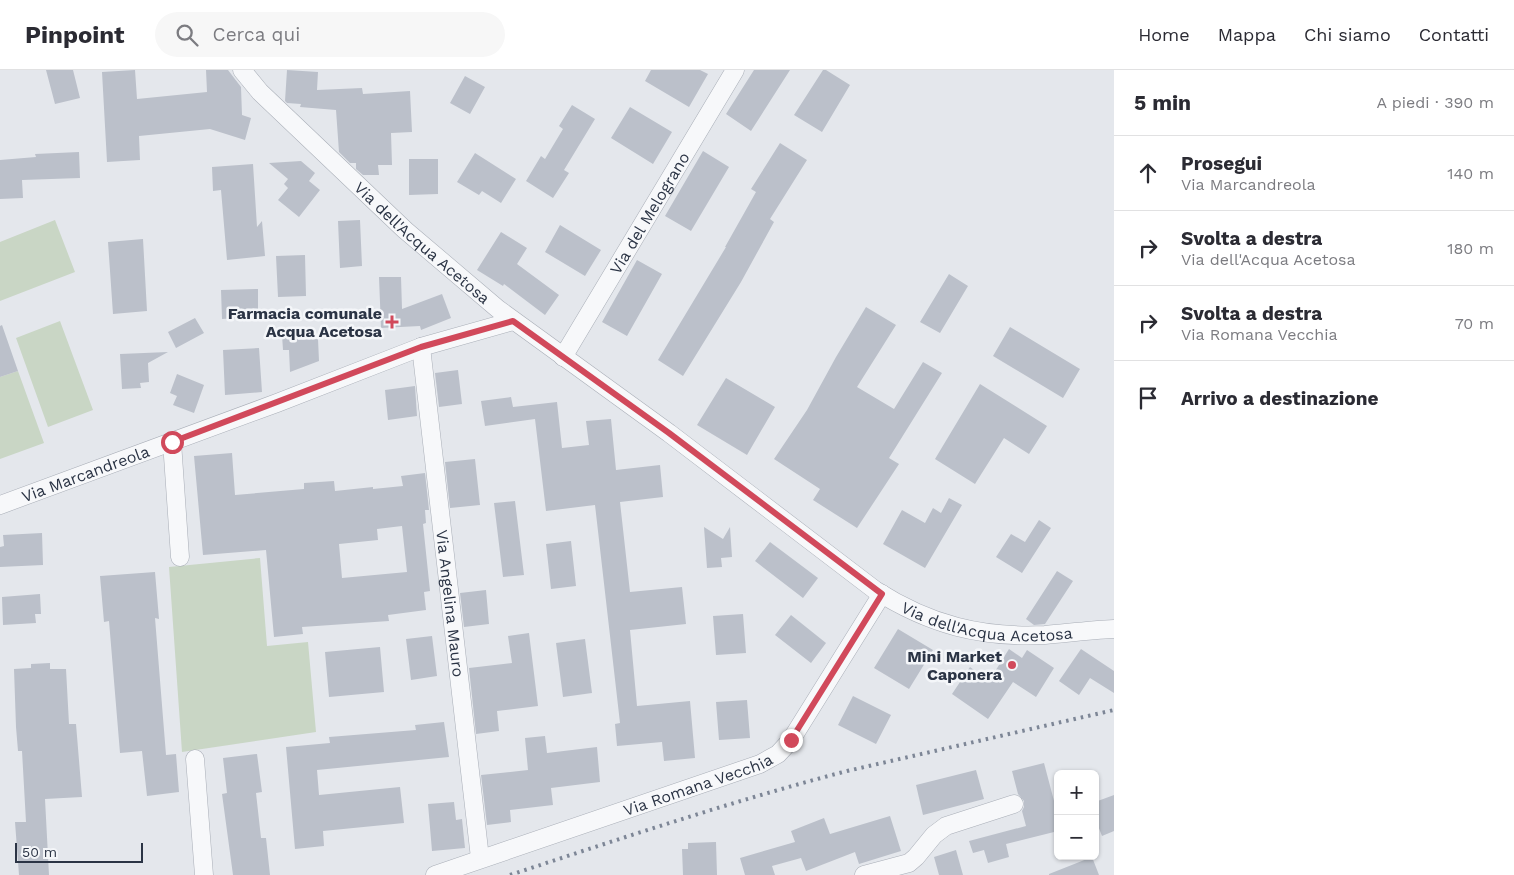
<!DOCTYPE html>
<html lang="it">
<meta charset="utf-8">
<style>
body{margin:0;font-family:"Work Sans",sans-serif;background:#f7f7f7;color:#2b2b33}
.controls{position:absolute;right:15px;bottom:15px;display:grid;overflow:hidden;border-radius:8px;box-shadow:0 1px 4px #0004}
.controls button{width:45px;height:45px;display:grid;place-items:center;padding:0;border:0;border-bottom:1px solid #e1e1e2;background:#fff;color:#2b2b33;font:25px sans-serif}
.scale{position:absolute;left:15px;bottom:12px;width:128px;box-sizing:border-box;padding-left:5px;border:2px solid #2b3445;border-top:0;font-size:14px;line-height:18px;white-space:nowrap;color:#2b3445;-webkit-text-stroke:4px #f4f6f9;paint-order:stroke}
.stop{position:absolute;width:15px;height:15px;margin:-11px;border:4px solid #d1495b;border-radius:50%;background:#fff}
.stop.end{background:#d1495b;border-color:#fff;box-shadow:0 1px 5px #0008}
.list{margin:0;padding:0;list-style:none}
h2{display:flex;justify-content:space-between;align-items:center;height:65px;margin:0;padding:0 20px;font-size:21px}
h2 small{font-size:16px;font-weight:400;color:#7c7c81}
.list li{display:grid;grid-template-columns:32px 1fr auto;gap:15px;align-items:center;box-sizing:border-box;height:75px;padding:0 20px;border-top:1px solid #e1e1e2}
.list b{display:block;font-size:19px;white-space:nowrap}
.list p{margin:0;font-size:16px;white-space:nowrap;color:#7c7c81}
.list em{font-size:16px;font-style:normal;color:#7c7c81}
.icon{flex:none;width:28px;height:28px;fill:none;stroke:currentColor;stroke-width:2;stroke-linecap:round;stroke-linejoin:round}
.map{position:relative;flex:none;width:1114px;height:805px;overflow:hidden}
header{display:flex;align-items:center;gap:30px;box-sizing:border-box;height:70px;padding:0 25px;background:#fff;border-bottom:1px solid #e1e1e2}
header strong{font-size:24px}
nav{display:flex;gap:28px;margin-inline-start:auto;font-size:18px}
.search{width:350px;height:45px;background:#f7f7f7;display:flex;align-items:center;gap:12px;box-sizing:border-box;padding:0 18px;border-radius:28px;color:#7c7c81;font-size:19px}
main{display:flex}
aside{flex:1;background:#fff}
.map>svg:first-child{display:block}
</style>
<header>
<strong>Pinpoint</strong>
<div class="search"><svg class="icon" aria-label="search" viewBox="0 0 24 24"><circle cx="10" cy="10" r="6"/><path d="M15 15l6 6"/></svg>Cerca qui</div>
<nav><a>Home</a><a>Mappa</a><a>Chi siamo</a><a>Contatti</a></nav>
</header>
<main>
<div class="map">
<svg width="1114" height="805" viewBox="0 0 1114 805">
<rect width="100%" height="100%" fill="#e4e7ec"/>
<path fill="#c9d6c5" d="M55 150 75 202 0 231V172Z
M60 251 93 340 48 357 16 268Z
M18 301 44 373 0 389V307Z
M260 488 267 576 308 572 316 662 182 682 169 497Z"/>
<path fill="#bbc0ca" fill-rule="evenodd" d="M46 0H73L80 28 55 34Z
M135 0 137 29 207 22 206 0H228L241 17 242 45 251 48 245 70 210 59 139 66 140 90 107 92 102 2Z
M287 0 318 2 317 20 362 18 363 24 410 21 412 62 391 63 392 95H378L379 105H363L356 99V93H350L339 82 336 40 300 37 301 34 287 33 285 31Z
M651 0H700L708 4 689 37 645 11Z
M754 0H790L751 61 726 44Z
M823 0H826L850 15 822 62 794 45Z
M465 6 485 17 470 44 450 33Z
M572 35 595 49 564 100 569 103 553 128 526 111 541 86 545 89 563 59 559 56Z
M630 37 672 62 653 94 611 68Z
M780 73 807 90 770 149 774 152 741 212 683 306 658 290 726 177H725L756 122 751 119Z
M703 81 729 97 691 161 665 146Z
M79 82 80 108 22 110 23 128 0 129V90L36 87 35 84Z
M475 83 516 109 501 133 482 121 479 125 457 112Z
M409 89H438V124L409 125Z
M301 91 315 103 309 111 320 120 299 147 278 130 288 118 284 114 288 109 269 93Z
M253 94 257 157 262 151 265 186 227 190 221 120 213 121 212 97Z
M360 150 362 196 340 198 338 151Z
M560 155 601 180 585 206 545 182Z
M501 162 527 178 517 194 559 225 545 245 504 214 503 216 477 200Z
M143 169 147 241 113 244 108 172Z
M305 185 306 226 278 227 276 186Z
M637 190 662 204 627 266 602 252Z
M949 204 968 216 940 263 920 252Z
M379 207H401L402 239 442 224 451 248 421 260 420 256 381 258Z
M258 219V247L222 249 221 220Z
M866 237 896 255 857 317 894 339 923 292 942 303 889 388 899 394 857 458 813 430 820 419 774 389 807 340 836 287Z
M195 248 204 263 176 278 168 262Z
M2 255 18 301 0 307V256Z
M1010 257 1080 299 1063 328 993 286Z
M297 264 298 270 318 269 319 291 290 302 289 280H283L282 265Z
M259 278 262 322 225 325 223 280Z
M168 282 148 293 149 312 140 313 141 318 122 319 120 284Z
M458 300 462 334 439 337 435 303Z
M177 304 204 315 194 343 173 335 177 326 170 323Z
M726 308 775 337 747 385 697 355Z
M980 314 1047 356 1029 384 1004 368 975 414 935 389Z
M415 316 417 346 388 350 385 320Z
M511 327 513 337 557 332 562 378 589 375 586 351 611 349 616 400 660 395 663 427 620 432 630 522 682 517 686 554 630 560 637 636 690 631 695 688 664 691 662 672 617 676 615 654 620 653 595 435 546 441 535 349 485 356 481 331Z
M232 383 235 425 304 419V413L334 411 335 421 373 417V419L403 416 401 406 425 403 429 440H425L426 453 423 454 430 521 424 522 426 540 388 545 389 551 302 557 303 564 274 567 266 480 203 485 194 386ZM402 456 407 502 342 508 339 474 378 470 377 459Z
M475 389 480 435 450 438 445 392Z
M949 428 962 435 925 498 883 474 902 440 925 453 933 438 941 443Z
M515 431 524 505 503 507 494 433Z
M1039 450 1051 458 1022 503 996 487 1011 464 1025 472Z
M704 457 723 469 730 457 732 487 721 488 722 497 707 498Z
M42 463 43 495 0 497V477L4 476 3 465Z
M571 471 576 516 551 519 546 474Z
M770 472 818 508 803 528 755 491Z
M1057 501 1073 511 1045 554 1034 555 1026 549Z
M155 502 159 549 155 548 166 685 176 684 179 722 147 726 142 681 120 683 109 551 104 552 100 506Z
M486 520 489 554 464 557 460 523Z
M40 524 41 544H35L36 553 3 555 2 527Z
M743 544 746 583 716 585 713 546Z
M791 545 826 573 811 593 775 565Z
M898 559 933 580 909 619 874 598Z
M529 563 538 636 497 641 499 661 476 664 469 598 512 593 508 566Z
M432 566 437 606 411 610 406 569Z
M585 569 592 623 563 627 556 573Z
M380 577 384 622 329 627 325 582Z
M1009 579 1022 588 1027 580 1054 598 1036 627 1013 612 988 649 952 624 970 597 989 611Z
M1081 579 1114 601V623L1090 608 1079 625 1059 611Z
M50 593V599H66L69 654H76L82 727 45 729 49 805H19L15 752H26L22 681H18L16 657 14 599 31 598V594Z
M853 626 891 645 876 674 838 655Z
M747 630 750 668 719 670 716 632Z
M444 652 449 687 317 700 319 725 400 717 404 753 323 761 324 776 295 779 286 677 330 673 329 667 416 660 415 655Z
M545 666 547 683 597 677 600 712 551 718 553 735 510 740 511 752 487 755 481 705 528 700 525 668Z
M257 684 262 722 256 723 261 768H266L270 805H233L222 724 227 723 223 688Z
M1044 693 1058 746V761L1006 774 1009 787 988 793 984 780 973 783 969 771 1026 756 1022 741 1024 737V731L1018 724 1012 701Z
M976 700 984 729 923 745 916 715Z
M1114 725V761L1102 766 1095 748V732Z
M454 732 456 750 462 749 465 778 432 781 428 734Z
M890 746 901 781 859 794 855 782 806 801 801 788 772 796 775 805H745L740 788 795 772 791 761 824 748 830 764Z
M716 772 717 805H683L682 779H688V773Z
M956 780 963 805H939L934 787Z
M1092 787 1099 805H1049V804Z"/>
<g fill="none" stroke-linecap="round" stroke-linejoin="round">
<g stroke="#a9aeb7" stroke-width="19">
<g id="minor">
<path id="s1" d="M242 0 260 22 405 160 498 239 669 363 875 520C930 555 981 568 1045 565 1068 563 1091 560 1114 559"/>
<path id="s2" d="M421 277 480 788"/>
<path id="s3" d="M563 287 735 0"/>
<path d="M172 372 180 487"/>
<path id="s4" d="M0 435 277 333 421 277 513 251"/>
<path d="M195 689 204 805"/>
<path id="s5" d="M435 805 760 694 778 684 791 670 882 524"/>
<path d="M864 805 909 793 916 787 934 765 946 756 1014 734"/>
</g>
</g>
<use href="#minor" stroke="#f7f8fa" stroke-width="18"/>
<path stroke="#7d8696" stroke-width="4" stroke-dasharray="2.5 5" stroke-linecap="butt" d="M510 805C622 768 733 731 847 701L1114 640"/>
</g>
<g fill="none" stroke-linecap="round" stroke-linejoin="round">
<path stroke="#d1495b" stroke-width="6" d="M172 372 421 277 513 251 669 363 882 524 791 670"/>
</g>
<g fill="#d1495b" stroke="#f4f6f9" stroke-width="2">
<path d="M389.5 244.5h5v5h5v5h-5v5h-5v-5h-5v-5h5z"/>
<circle cx="1012" cy="595" r="5"/>
</g>
<g text-anchor="middle" stroke-width="5" stroke-linejoin="round" paint-order="stroke">
<g font-size="16" fill="#2b3445" stroke="#f4f6f9">
<text dy="6" stroke="none"><textPath href="#s3" startOffset="168">Via del Melograno</textPath></text>
<text dy="6" stroke="none"><textPath href="#s1" startOffset="250">Via dell'Acqua Acetosa</textPath></text>
<text dy="6" stroke="none"><textPath href="#s4" startOffset="91">Via Marcandreola</textPath></text>
<text dy="6" stroke="none"><textPath href="#s2" startOffset="258">Via Angelina Mauro</textPath></text>
<text dy="6" stroke="none"><textPath href="#s1" startOffset="940">Via dell'Acqua Acetosa</textPath></text>
<text dy="6" stroke="none"><textPath href="#s5" startOffset="278">Via Romana Vecchia</textPath></text>
</g>
<g font-size="16" font-weight="bold" fill="#2b3445" stroke="#f4f6f9" text-anchor="end">
<text x="382" y="249">Farmacia comunale<tspan x="382" dy="18">Acqua Acetosa</tspan></text>
<text x="1002" y="592">Mini Market<tspan x="1002" dy="18">Caponera</tspan></text>
</g>
</g>
</svg>
<div class="controls">
<button>+</button>
<button>−</button>
</div>
<div class="scale">50 m</div>
<div class="stop" style="left:172px;top:372px"></div>
<div class="stop end" style="left:791px;top:670px"></div>
</div>
<aside>
<h2>5 min<small>A piedi · 390 m</small></h2>
<ul class="list">
<li><svg class="icon" aria-label="ahead" viewBox="0 0 24 24"><path d="M12 20V5M6 11l6-6 6 6"/></svg><div><b>Prosegui</b><p>Via Marcandreola</p></div><em>140 m</em></li>
<li><svg class="icon" aria-label="right" viewBox="0 0 24 24"><path d="M7 20v-9h11M14 6l5 5-5 5"/></svg><div><b>Svolta a destra</b><p>Via dell'Acqua Acetosa</p></div><em>180 m</em></li>
<li><svg class="icon" aria-label="right" viewBox="0 0 24 24"><path d="M7 20v-9h11M14 6l5 5-5 5"/></svg><div><b>Svolta a destra</b><p>Via Romana Vecchia</p></div><em>70 m</em></li>
<li><svg class="icon" aria-label="arrive" viewBox="0 0 24 24"><path d="M6 21V4h12l-3 4 3 4H6"/></svg><div><b>Arrivo a destinazione</b></div></li>
</ul>
</aside>
</main>
